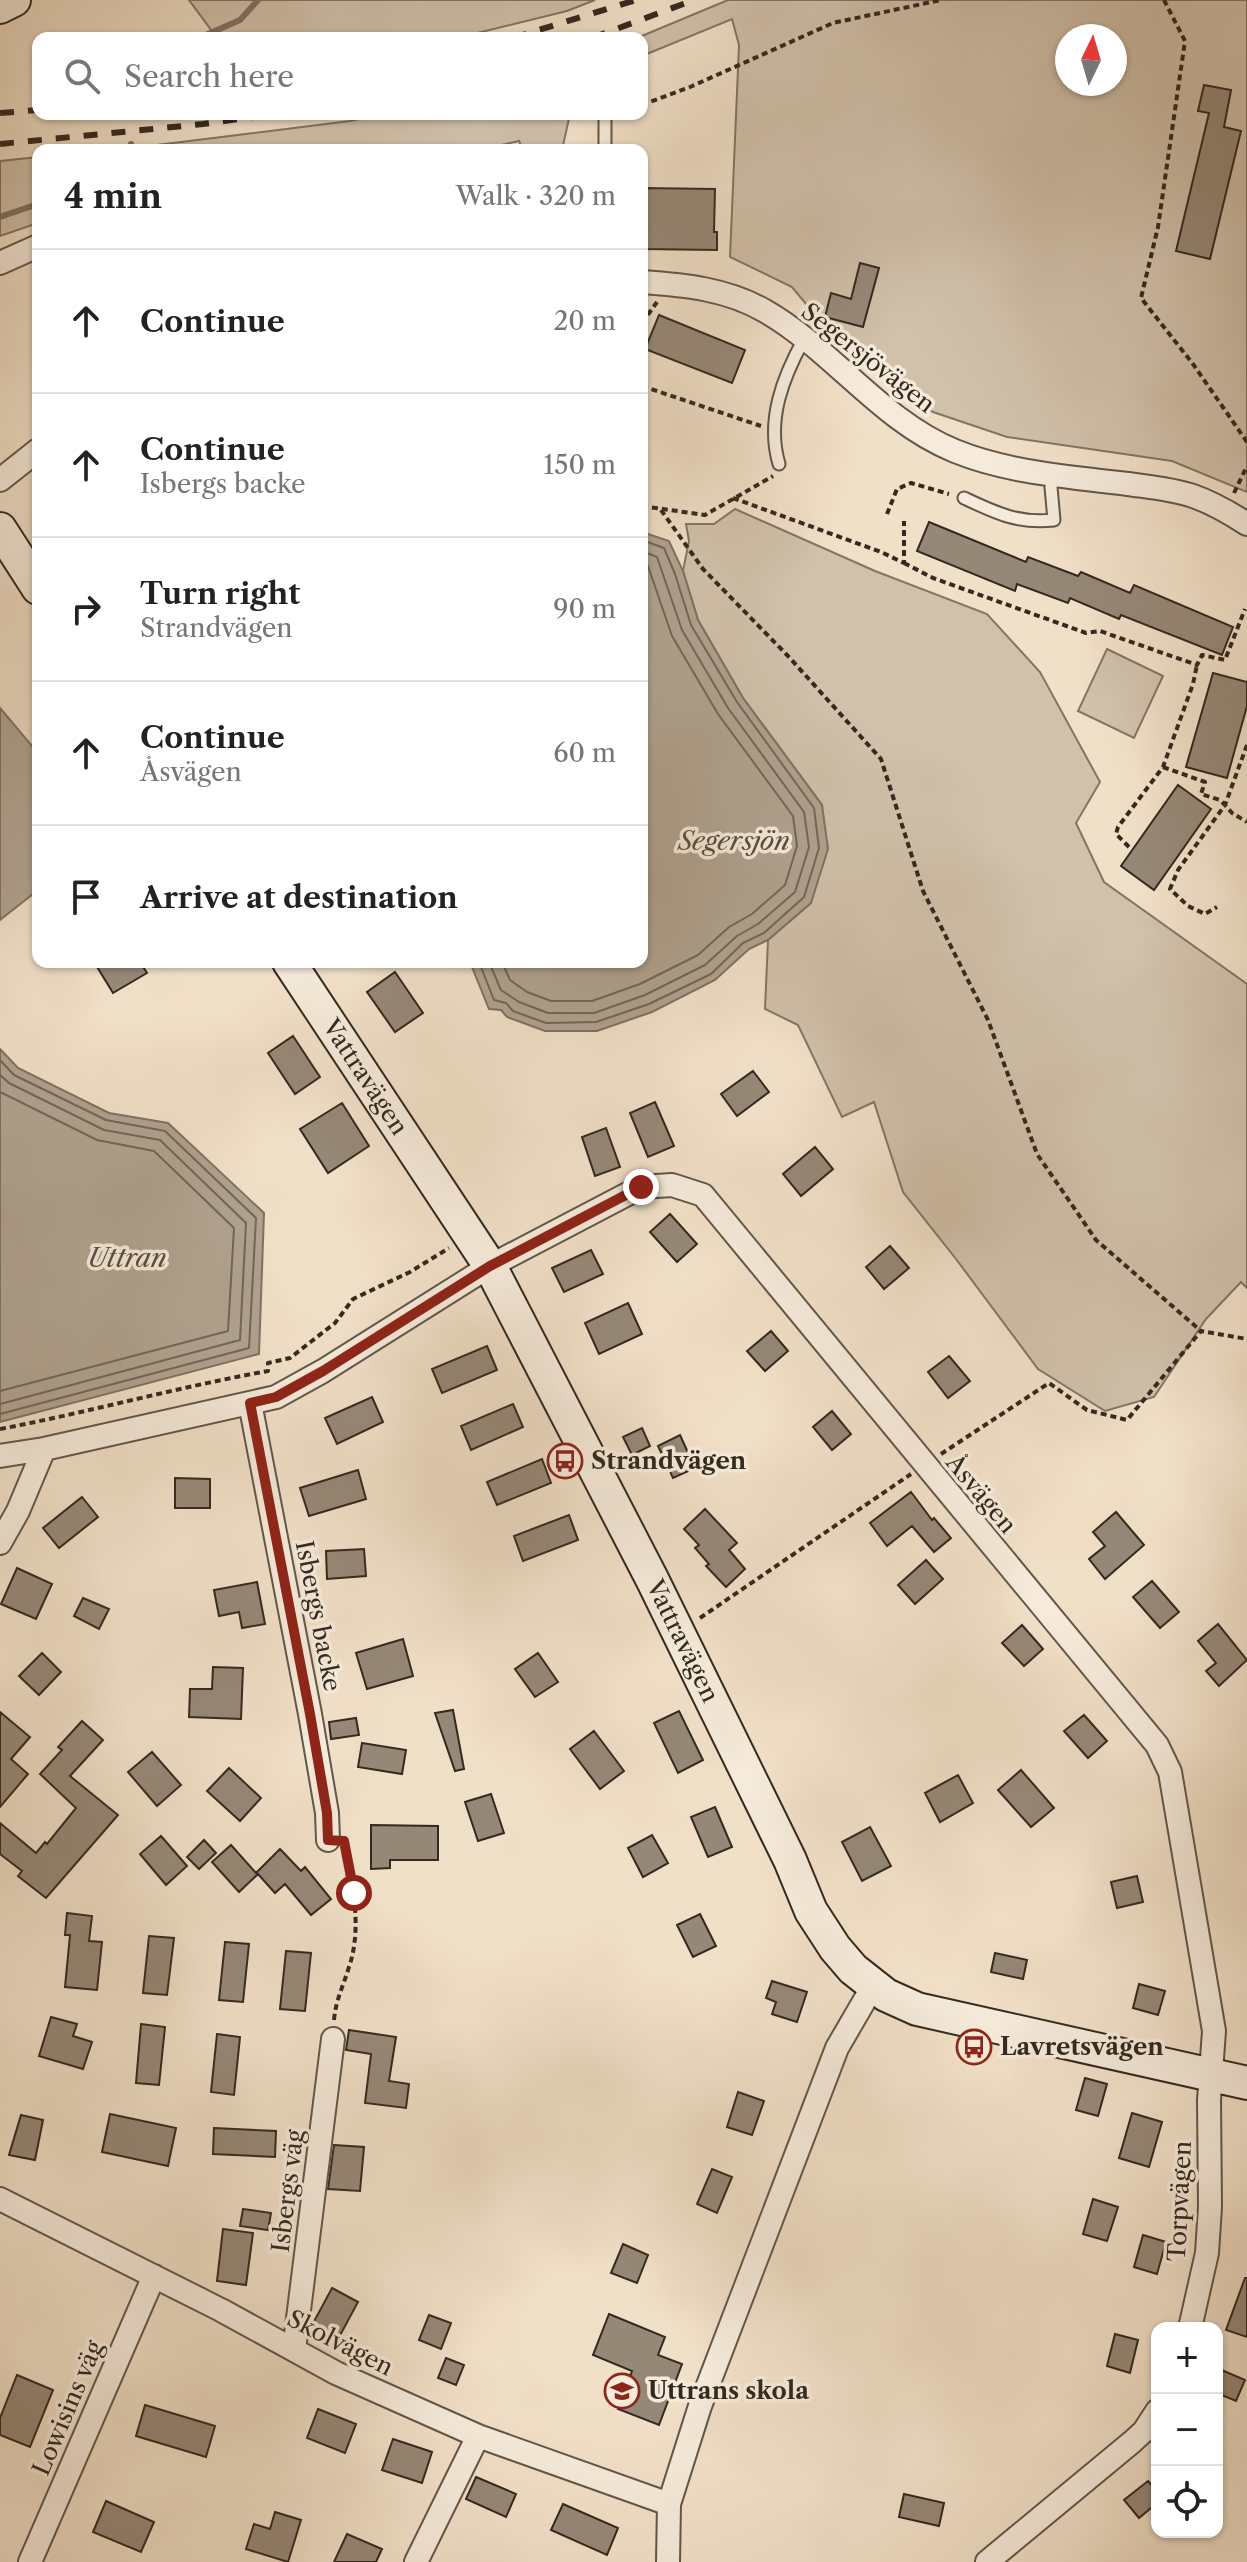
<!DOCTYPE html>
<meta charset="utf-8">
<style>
body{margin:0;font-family:"Libre Caslon Text",serif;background:#f6f6f6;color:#222}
.controls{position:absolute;right:24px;bottom:24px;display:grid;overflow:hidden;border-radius:16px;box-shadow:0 2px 6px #0004}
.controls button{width:72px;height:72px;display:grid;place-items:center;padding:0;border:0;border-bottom:2px solid #e0e0e0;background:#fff;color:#222;font:40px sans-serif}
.compass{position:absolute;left:1055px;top:24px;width:72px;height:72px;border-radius:50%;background:#fff;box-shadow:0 2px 6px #0004;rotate:5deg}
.stop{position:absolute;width:24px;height:24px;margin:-18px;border:6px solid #8f2418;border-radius:50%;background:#fff}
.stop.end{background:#8f2418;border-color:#fff;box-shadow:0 2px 8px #0008}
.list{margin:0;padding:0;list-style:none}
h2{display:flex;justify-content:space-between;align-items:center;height:104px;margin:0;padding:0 32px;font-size:34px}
h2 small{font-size:26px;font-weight:400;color:#767676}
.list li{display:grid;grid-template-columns:52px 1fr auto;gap:24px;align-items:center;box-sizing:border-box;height:144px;padding:0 32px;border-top:2px solid #e0e0e0}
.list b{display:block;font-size:30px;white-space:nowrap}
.list p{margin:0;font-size:26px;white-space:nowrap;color:#767676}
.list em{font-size:26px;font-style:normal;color:#767676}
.icon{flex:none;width:44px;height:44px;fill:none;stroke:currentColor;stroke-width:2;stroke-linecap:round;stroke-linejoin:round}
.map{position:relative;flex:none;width:1247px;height:2562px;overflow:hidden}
.search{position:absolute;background:#fff;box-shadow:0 2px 6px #0004;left:32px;top:32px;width:616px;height:88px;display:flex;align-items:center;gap:20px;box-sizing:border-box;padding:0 28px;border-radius:16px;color:#767676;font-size:30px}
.panel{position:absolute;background:#fff;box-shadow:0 2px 6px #0004;left:32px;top:144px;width:616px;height:824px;border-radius:16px}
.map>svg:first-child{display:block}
</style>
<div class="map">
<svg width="1247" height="2562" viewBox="0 0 1247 2562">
<rect width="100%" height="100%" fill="#f1e0c8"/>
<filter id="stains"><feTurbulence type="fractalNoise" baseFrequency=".0025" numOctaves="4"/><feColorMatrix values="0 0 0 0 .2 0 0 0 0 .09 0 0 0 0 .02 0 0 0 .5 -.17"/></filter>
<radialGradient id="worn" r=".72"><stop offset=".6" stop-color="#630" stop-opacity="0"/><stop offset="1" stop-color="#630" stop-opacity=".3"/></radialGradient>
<path fill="#d1c1ab" stroke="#827566" stroke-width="2" fill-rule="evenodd" d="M189 0H595L567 11 457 38H217Z
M728 0H1247V492L1172 461 1007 437 933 412 863 363 827 329 792 287 730 257 739 45 732 19 642 56V38H637ZM1067 36H1115V84H1067Z
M382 114H570L562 150H523L519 141 478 150H116L350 121Z
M38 157V223L0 236V161Z
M735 509 875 571 987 614 1040 672 1100 782 1076 823 1104 882 1247 984V1288L1241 1282 1206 1319 1154 1397 1105 1411 1038 1369 956 1259 903 1192 874 1102 842 1117 798 1025 765 1009 768 940 811 903 822 805 743 698 698 620 683 571 689 541 686 524H714Z
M1107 649 1163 676 1134 738 1078 711Z"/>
<path fill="#b0a28f" stroke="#7e7263" stroke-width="2" d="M642 532 669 541 683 571 698 620 743 698 822 805 828 849 811 903 768 940 749 949 715 980 652 1012 597 1031H545L507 1017 501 1010 489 1009 470 962H642Z
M0 708 38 753V890L0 920Z
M0 1049 18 1068 109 1113 168 1123 264 1213 259 1354 0 1422Z"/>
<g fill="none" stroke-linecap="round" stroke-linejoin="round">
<path stroke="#726658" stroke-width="2" d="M479 962 494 1000 506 1003 513 1011 546 1023 596 1022 649 1004 711 974 743 943 764 933 804 897 819 848 814 808 737 702 691 625 675 574 664 548 642 540
M489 962 501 990 519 1002 548 1013H594L645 995 705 965 737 936 758 924 795 892 809 847 804 812 728 708 682 630 657 557 642 551
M502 962 510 980 527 992 551 1001H592L640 984 698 955 729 927 752 914 785 885 797 846 793 816 718 714 672 636 648 566 642 563
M0 1060 14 1075 106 1120 165 1131 256 1218 249 1348 0 1414
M0 1075 9 1083 104 1130 160 1140 246 1223 240 1340 0 1404
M0 1092 97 1140 154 1151 234 1228 228 1331 0 1391"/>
<path stroke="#7e7263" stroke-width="6" d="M199 38 240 20 258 0
M131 150V144
M0 217 38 204"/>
</g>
<path fill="#968877" stroke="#332920" stroke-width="2" d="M1204 85 1231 90 1224 127 1241 131 1210 259 1176 251 1209 113 1198 111Z
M642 188 715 189 714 232H717V250L642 249Z
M860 263 879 268 863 327 825 317 831 293 851 299Z
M659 315 745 350 732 383 645 349Z
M929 522 1026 562 1028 557 1078 576 1081 572 1130 593 1134 585 1233 627 1222 655 1121 615 1119 619 1070 598 1068 603 1017 584 1015 591 917 551Z
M1213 673 1247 682V706L1227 778 1186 767Z
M1178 785 1211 809 1154 890 1121 866Z
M94 962H140L147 973 113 993Z
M395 972 423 1013 395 1032 367 992Z
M293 1036 320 1077 295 1094 268 1053Z
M753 1071 769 1092 737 1116 721 1094Z
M655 1102 674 1146 648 1157 630 1113Z
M342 1103 369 1146 328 1173 300 1129Z
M606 1128 620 1167 595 1176 582 1137Z
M815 1147 833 1169 801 1196 783 1174Z
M670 1214 697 1244 677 1262 650 1232Z
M890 1246 909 1268 884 1289 866 1267Z
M591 1250 603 1274 564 1292 552 1268Z
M628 1303 642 1334 599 1354 585 1323Z
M771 1331 788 1351 765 1371 747 1351Z
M487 1346 497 1370 442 1393 432 1369Z
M949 1356 970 1381 948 1398 928 1372Z
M372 1397 383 1422 337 1444 325 1418Z
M513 1404 523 1427 471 1450 461 1426Z
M832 1411 851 1434 832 1450 813 1427Z
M642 1428 650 1446 632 1455 623 1437Z
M680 1435 695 1468 673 1478 658 1446Z
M542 1459 551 1483 497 1505 487 1482Z
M358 1470 366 1499 309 1516 300 1488Z
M175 1478 210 1479V1508H175Z
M911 1492 932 1520 934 1518 951 1538 934 1552 912 1526 887 1546 870 1523Z
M82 1497 98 1517 59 1548 43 1528Z
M705 1509 737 1543 729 1550 745 1569 726 1587 706 1566 709 1564 695 1548 699 1545 684 1529Z
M1116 1512 1144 1545 1105 1579 1089 1559 1105 1546 1093 1532Z
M569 1515 578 1540 523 1561 514 1536Z
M364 1549 366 1576 327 1579 326 1551Z
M926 1560 943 1579 915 1604 898 1585Z
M17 1568 52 1584 36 1619 1 1604Z
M1152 1581 1179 1612 1160 1628 1133 1597Z
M257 1582 265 1624 242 1628 239 1612 219 1616 214 1590Z
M83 1598 109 1609 99 1629 74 1616Z
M1218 1624 1247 1660 1219 1686 1206 1671 1216 1663 1198 1641Z
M1022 1625 1043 1649 1024 1666 1002 1643Z
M403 1639 413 1676 367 1689 356 1653Z
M42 1653 61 1672 39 1695 19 1676Z
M538 1653 558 1682 535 1697 515 1669Z
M213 1667 243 1668 241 1719 189 1717 190 1689H212Z
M453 1710 464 1769 455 1771 435 1713Z
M679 1711 703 1760 678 1773 654 1723Z
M0 1712 30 1737 11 1759 28 1774 0 1807Z
M1084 1715 1107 1741 1088 1758 1064 1731Z
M356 1718 359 1735 331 1739 329 1722Z
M82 1721 103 1740 70 1776 118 1815 46 1898 18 1876 22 1871 0 1854V1823L36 1853 45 1842 47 1844 76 1808 40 1774 62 1750 58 1747Z
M594 1731 624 1771 600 1789 570 1749Z
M362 1743 406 1750 402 1774 358 1767Z
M152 1752 181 1785 157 1806 128 1772Z
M229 1768 261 1798 240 1821 207 1791Z
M1021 1770 1054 1808 1031 1827 998 1790Z
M958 1775 973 1803 940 1822 925 1793Z
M491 1794 504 1833 478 1841 465 1802Z
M715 1807 732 1847 708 1857 691 1817Z
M371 1825 438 1826V1860H390V1868L371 1869Z
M870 1827 891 1866 862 1881 842 1842Z
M652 1835 668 1863 643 1877 628 1848Z
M161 1836 187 1866 166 1885 140 1854Z
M204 1840 216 1853 199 1869 187 1857Z
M231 1845 256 1873 280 1849 301 1871 305 1867 331 1899 311 1915 285 1884 275 1893 258 1874 239 1892 212 1862Z
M1137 1876 1143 1902 1117 1908 1111 1882Z
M67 1913 92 1916 89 1941 102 1942 97 1990 65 1987 70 1935H65Z
M700 1914 716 1946 693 1957 677 1925Z
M149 1936 174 1938 167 1995 143 1993Z
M225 1942 249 1944 243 2002 219 2000Z
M286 1951 311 1953 305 2011 280 2009Z
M995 1953 1027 1960 1023 1979 991 1972Z
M772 1981 807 1992 797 2022 772 2014 776 2002 766 1998Z
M1139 1984 1165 1991 1158 2015 1133 2008Z
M51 2017 77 2024 73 2036 92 2042 83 2069 39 2056Z
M141 2024 165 2027 159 2085 136 2083Z
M349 2030 396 2037 389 2081 409 2084 406 2108 365 2103 371 2054 346 2050Z
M217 2034 240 2037 234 2095 211 2092Z
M1085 2078 1107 2084 1098 2116 1076 2110Z
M738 2092 764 2101 752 2135 727 2127Z
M1132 2113 1162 2122 1149 2167 1119 2158Z
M110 2114 176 2128 168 2166 102 2152Z
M21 2115 43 2120 35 2160 9 2155Z
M214 2128 276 2131 275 2157 213 2154Z
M334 2145 364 2147 360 2191 328 2189Z
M712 2169 732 2177 717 2213 697 2204Z
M1093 2199 1118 2207 1107 2241 1083 2234Z
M243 2209 271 2213 268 2230 240 2226Z
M223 2229 253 2233 246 2285 217 2281Z
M1143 2235 1166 2242 1157 2274 1134 2267Z
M623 2244 648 2255 637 2283 611 2273Z
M1245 2278H1247V2337L1226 2330Z
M332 2288 358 2302 337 2341 311 2327Z
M609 2314 665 2337 658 2355 682 2364 659 2425 618 2409 632 2371 593 2355Z
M429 2315 451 2323 441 2349 419 2340Z
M1115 2334 1138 2340 1130 2373 1107 2366Z
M446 2358 464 2365 456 2385 438 2378Z
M1217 2368 1245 2380 1236 2401 1217 2393Z
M17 2375 53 2390 30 2447 0 2435V2418Z
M145 2405 215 2426 206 2457 136 2436Z
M318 2409 356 2424 345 2453 307 2438Z
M393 2439 432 2452 422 2483 382 2470Z
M476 2477 516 2494 506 2517 466 2499Z
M1148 2481 1157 2491V2503L1139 2518 1124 2500Z
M904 2494 944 2503 939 2526 899 2517Z
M106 2501 154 2522 141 2552 93 2532Z
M563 2504 618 2528 607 2555 551 2530Z
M275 2512 301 2520 288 2562 246 2549 254 2524 270 2529Z
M347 2534 382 2549 376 2562H334Z"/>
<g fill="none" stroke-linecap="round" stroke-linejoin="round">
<g stroke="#62574a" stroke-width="15">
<path id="lane" d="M605 150V119
M779 464C766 420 783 377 804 339
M964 498C996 513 1018 524 1054 520L1051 487 1054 474"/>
</g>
<g stroke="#62574a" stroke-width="26">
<path id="street" d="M0 263 38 246
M642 282C685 285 727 289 765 311 833 350 881 421 955 451 1009 473 1071 477 1128 484 1149 487 1172 489 1193 496 1213 503 1230 513 1247 524
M0 480 38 450
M250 1403 310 1714 327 1813 328 1840
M0 1456 44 1449 276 1397 323 1371 490 1266 641 1187 672 1185 703 1195 1157 1745 1170 1772 1214 2031 1209 2100 1210 2207 1207 2253 1190 2328
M0 1543 18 1511 44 1449
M0 2199 221 2310 336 2373 478 2436 669 2504
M294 2350 333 2039
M30 2562 154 2276
M416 2562 478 2436
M668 2562 669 2504 700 2406 837 2048 873 1986
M987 2562 1132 2442 1144 2431 1157 2411"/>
</g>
<g stroke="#332920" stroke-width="36">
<g id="secondary">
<path d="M0 7 14 0"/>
<path d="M0 529 38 588"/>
<path id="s1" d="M289 962 490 1266 652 1579 790 1860 811 1911 835 1948 853 1969 886 1995 917 2009 1247 2083"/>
</g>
</g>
<path stroke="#332920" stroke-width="4" stroke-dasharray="6 4" stroke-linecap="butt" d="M1164 0 1185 41 1158 227 1141 298 1193 364 1247 442
M642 105 690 87 833 23 941 0
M642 323 657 302
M642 386 761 426
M1234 493 1247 466
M733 498 881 552 904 563V521
M642 506 705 515 773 476
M661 510 703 569 788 656 881 759 923 891 988 1020 1037 1154 1096 1240 1201 1331
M887 514 897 489 911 483 949 494
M904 563 933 578 1086 633 1100 631 1197 665 1202 655 1225 660 1245 609
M1247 745 1225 805 1232 813 1247 822
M1163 767 1205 782 1201 794 1220 800 1225 805 1178 870 1170 889 1188 906 1205 914 1217 907
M1129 847 1116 834 1118 827 1163 767 1193 684 1197 665
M0 1429C90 1412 178 1387 268 1371V1363L290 1358 335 1323 353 1299 410 1272 449 1248
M941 1454 1049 1383 1087 1410 1127 1420 1201 1331 1247 1339
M700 1618 911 1474
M334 2020C336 1999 343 1987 349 1967 362 1929 353 1888 346 1850"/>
<use href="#lane" stroke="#f6ebdb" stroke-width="11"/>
<use href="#street" stroke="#f6ebdb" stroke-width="22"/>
<use href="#secondary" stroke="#f6ebdb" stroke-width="32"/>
<path stroke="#332920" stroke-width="6" stroke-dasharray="14 14" stroke-linecap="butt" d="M513 38 636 0
M592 38 694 0
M0 113 38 110
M0 144 203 124 275 114"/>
</g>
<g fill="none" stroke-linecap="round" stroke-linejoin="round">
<path stroke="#8f2418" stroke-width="10" d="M354 1893 344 1841 328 1840 327 1813 310 1714 250 1403 276 1397 323 1371 490 1266 641 1187"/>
</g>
<defs>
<g id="bus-ring" transform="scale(1.8)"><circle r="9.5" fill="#f6ebdb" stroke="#8f2418" stroke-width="1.5"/><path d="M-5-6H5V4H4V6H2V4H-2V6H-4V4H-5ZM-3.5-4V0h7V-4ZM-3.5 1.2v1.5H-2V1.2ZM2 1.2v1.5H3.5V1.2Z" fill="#8f2418"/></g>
<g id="school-ring" transform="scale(1.8)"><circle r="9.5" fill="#f6ebdb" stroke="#8f2418" stroke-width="1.5"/><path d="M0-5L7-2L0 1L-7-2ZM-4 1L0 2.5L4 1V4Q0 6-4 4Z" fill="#8f2418"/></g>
</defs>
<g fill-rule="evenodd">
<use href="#bus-ring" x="565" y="1461"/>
<use href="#bus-ring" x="974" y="2047"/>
<use href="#school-ring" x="622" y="2391"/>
</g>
<g text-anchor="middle" stroke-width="7" stroke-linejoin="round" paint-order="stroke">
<g font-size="24" fill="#332920" stroke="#f6ebdb">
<text transform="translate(868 358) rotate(38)" y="8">Segersjövägen</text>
<text dy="8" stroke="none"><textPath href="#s1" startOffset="138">Vattravägen</textPath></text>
<text transform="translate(981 1494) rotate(50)" y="8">Åsvägen</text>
<text transform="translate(318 1616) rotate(79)" y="8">Isbergs backe</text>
<text dy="8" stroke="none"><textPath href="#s1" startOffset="786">Vattravägen</textPath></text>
<text transform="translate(288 2191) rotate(-83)" y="8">Isbergs väg</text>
<text transform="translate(1180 2201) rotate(-87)" y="8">Torpvägen</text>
<text transform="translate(340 2343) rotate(27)" y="8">Skolvägen</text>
<text transform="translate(68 2408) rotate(-67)" y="8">Lowisins väg</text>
</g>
<g font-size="24" font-weight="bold" fill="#332920" stroke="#f6ebdb" text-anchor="start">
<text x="591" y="1469">Strandvägen</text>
<text x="1000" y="2055">Lavretsvägen</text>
<text x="648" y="2399">Uttrans skola</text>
</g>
<g font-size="26" font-style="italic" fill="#584d41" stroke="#f6ebdb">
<text x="734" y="850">Segersjön</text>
<text x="127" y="1267">Uttran</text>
</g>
</g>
<rect width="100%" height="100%" filter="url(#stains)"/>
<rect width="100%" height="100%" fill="url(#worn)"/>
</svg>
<div class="controls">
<button>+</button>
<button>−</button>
<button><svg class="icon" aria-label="locate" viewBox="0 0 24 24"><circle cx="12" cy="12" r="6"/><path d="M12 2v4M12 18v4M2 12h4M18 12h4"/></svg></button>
</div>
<svg class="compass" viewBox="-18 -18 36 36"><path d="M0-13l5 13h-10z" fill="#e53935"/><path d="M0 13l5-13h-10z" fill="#767676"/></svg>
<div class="stop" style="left:354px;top:1893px"></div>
<div class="stop end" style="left:641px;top:1187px"></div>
<div class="search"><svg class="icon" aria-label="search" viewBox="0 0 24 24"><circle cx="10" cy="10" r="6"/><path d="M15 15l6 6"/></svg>Search here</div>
<section class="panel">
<h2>4 min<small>Walk · 320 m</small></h2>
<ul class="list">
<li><svg class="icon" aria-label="ahead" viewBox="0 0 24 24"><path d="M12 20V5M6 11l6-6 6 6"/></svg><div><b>Continue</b></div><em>20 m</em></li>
<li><svg class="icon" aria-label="ahead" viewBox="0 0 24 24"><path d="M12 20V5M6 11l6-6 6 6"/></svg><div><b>Continue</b><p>Isbergs backe</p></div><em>150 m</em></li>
<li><svg class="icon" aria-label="right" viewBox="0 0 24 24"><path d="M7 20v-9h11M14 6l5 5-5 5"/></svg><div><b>Turn right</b><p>Strandvägen</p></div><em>90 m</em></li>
<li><svg class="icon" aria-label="ahead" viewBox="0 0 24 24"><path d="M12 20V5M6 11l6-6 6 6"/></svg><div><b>Continue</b><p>Åsvägen</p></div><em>60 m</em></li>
<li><svg class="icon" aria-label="arrive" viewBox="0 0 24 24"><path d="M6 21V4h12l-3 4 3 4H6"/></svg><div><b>Arrive at destination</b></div></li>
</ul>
</section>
</div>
